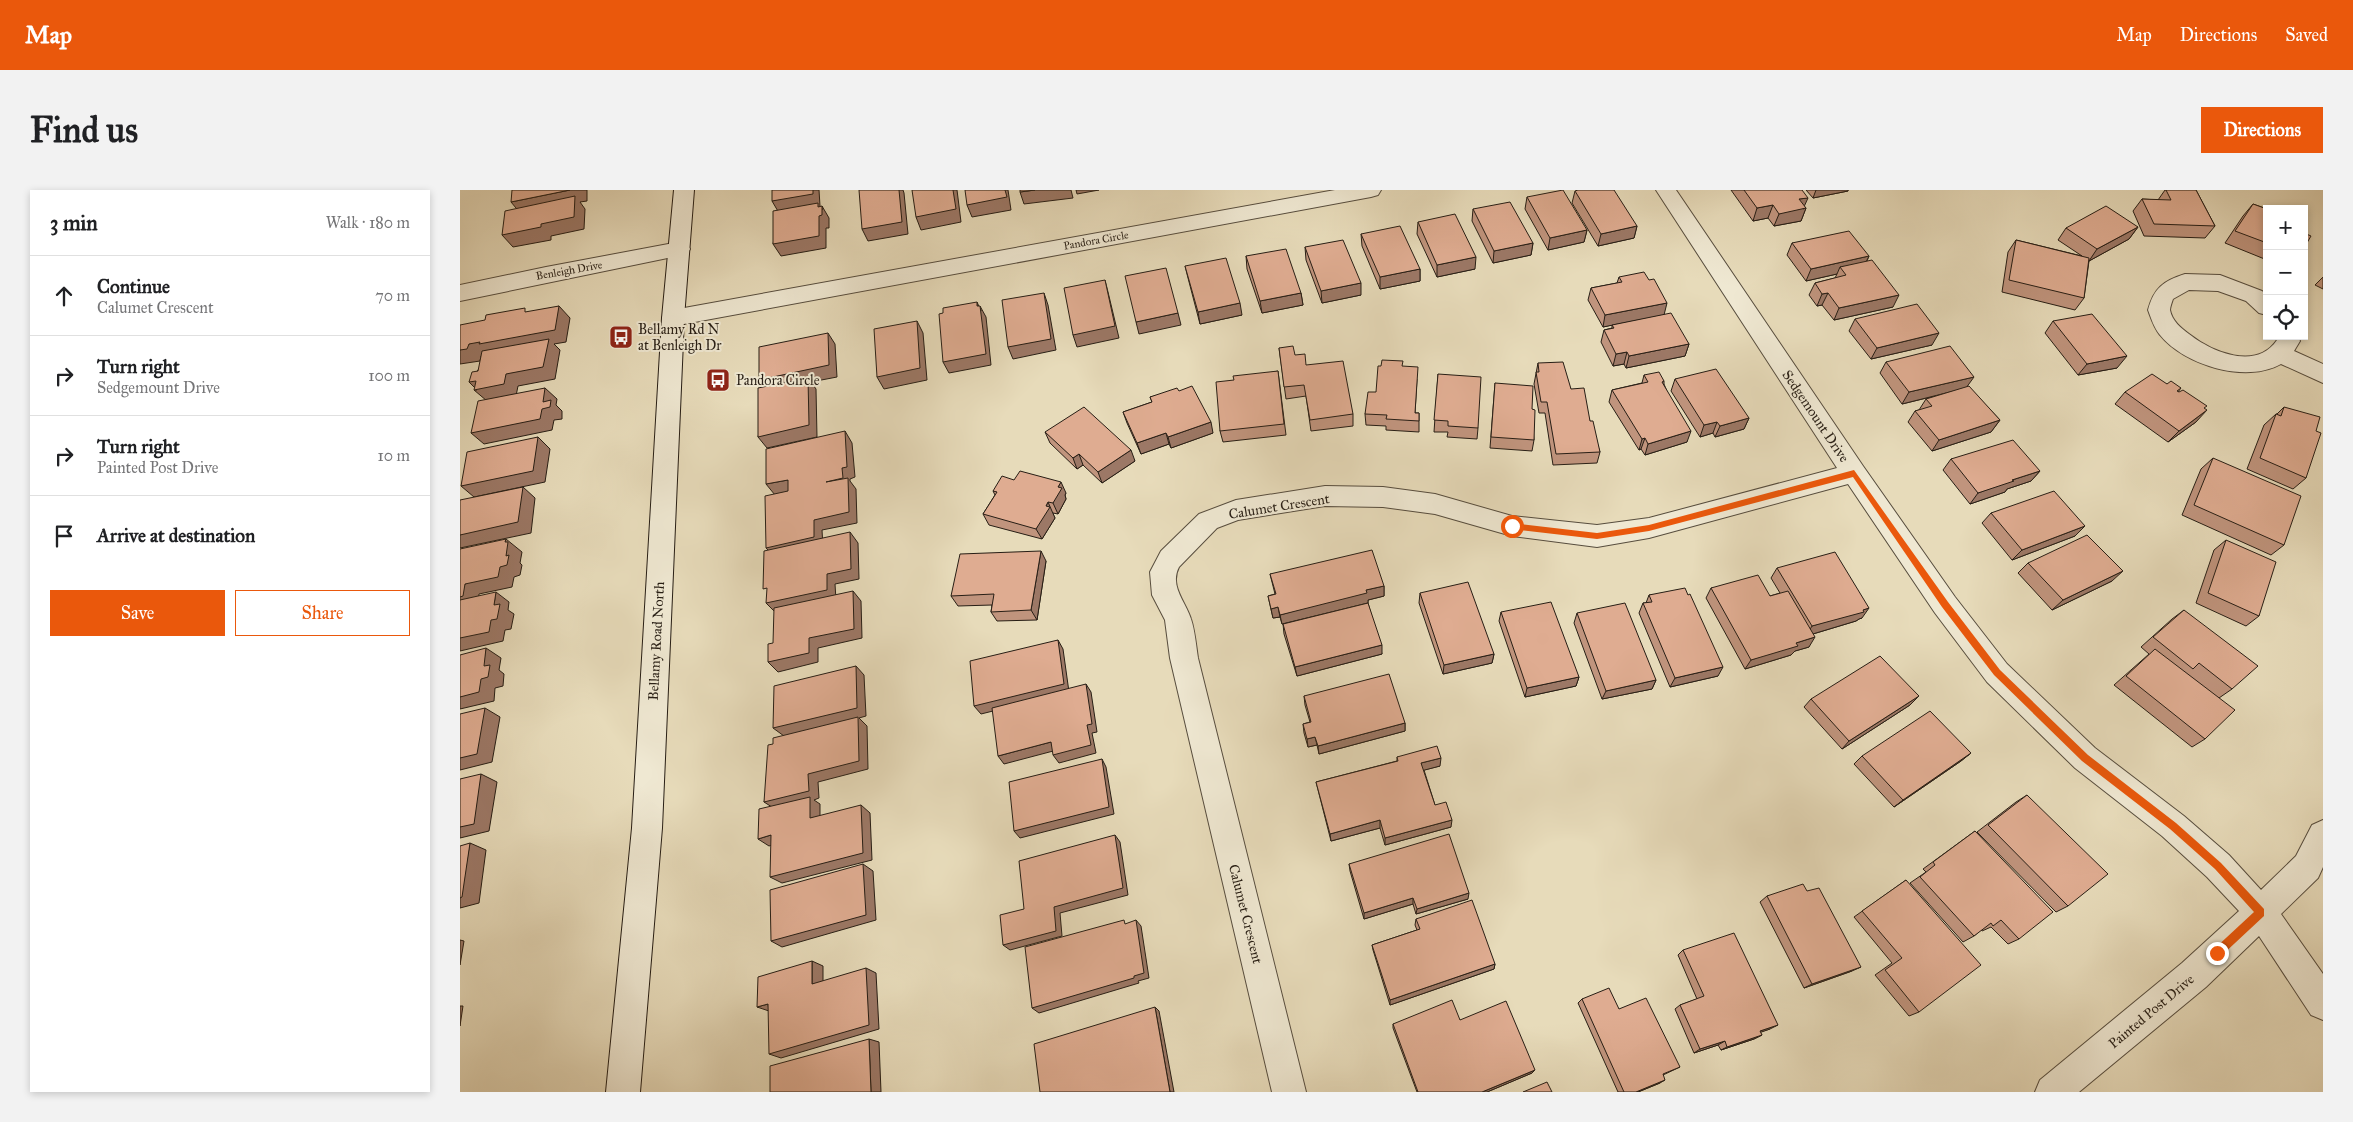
<!DOCTYPE html>
<meta charset="utf-8">
<style>
body{margin:0;font-family:"IM FELL Great Primer",serif;background:#f2f2f2;color:#202124}
.controls{position:absolute;right:15px;top:15px;display:grid;overflow:hidden;border-radius:0px;box-shadow:0 2px 8px #0003}
.controls button{width:45px;height:45px;display:grid;place-items:center;padding:0;border:0;border-bottom:1px solid #e0e0e0;background:#fff;color:#202124;font:25px sans-serif}
.stop{position:absolute;width:15px;height:15px;margin:-11px;border:4px solid #ea580c;border-radius:50%;background:#fff}
.stop.end{background:#ea580c;border-color:#fff;box-shadow:0 1px 5px #0008}
.list{margin:0;padding:0;list-style:none}
h2{display:flex;justify-content:space-between;align-items:center;height:65px;margin:0;padding:0 20px;font-size:21px}
h2 small{font-size:16px;font-weight:400;color:#757577}
.list li{display:grid;grid-template-columns:32px 1fr auto;gap:15px;align-items:center;box-sizing:border-box;height:80px;padding:0 20px;border-top:1px solid #e0e0e0}
.list b{display:block;font-size:19px;white-space:nowrap}
.list p{margin:0;font-size:16px;white-space:nowrap;color:#757577}
.list em{font-size:16px;font-style:normal;color:#757577}
.actions{display:flex;gap:10px;padding:15px 20px}
.actions a{flex:1;padding:11px 0;border:1px solid #ea580c;border-radius:0px;text-align:center;font-size:18px;color:#ea580c}
.actions .main{background:#ea580c;color:#fff}
.icon{flex:none;width:28px;height:28px;fill:none;stroke:currentColor;stroke-width:2;stroke-linecap:round;stroke-linejoin:round}
.map{position:relative;flex:none;width:1863px;height:902px;overflow:hidden;border-radius:0px}
header{display:flex;align-items:center;gap:30px;box-sizing:border-box;height:70px;padding:0 25px;background:#ea580c;color:#fff}
header strong{font-size:24px}
nav{display:flex;gap:28px;margin-inline-start:auto;font-size:18px}
.intro{display:flex;align-items:center;justify-content:space-between;box-sizing:border-box;height:120px;padding:0 30px}
h1{margin:0;font-size:35px}
.button{padding:12px 22px;border-radius:0px;background:#ea580c;color:#fff;font-size:18px;font-weight:700}
main{display:flex;gap:30px;padding:0 30px}
aside{flex:1;background:#fff;border-radius:0px;box-shadow:0 2px 8px #0003}
.map>svg:first-child{display:block}
</style>
<header>
<strong>Map</strong>
<nav><a>Map</a><a>Directions</a><a>Saved</a></nav>
</header>
<div class="intro"><h1>Find us</h1><a class="button">Directions</a></div>
<main>
<aside>
<h2>3 min<small>Walk · 180 m</small></h2>
<ul class="list">
<li><svg class="icon" aria-label="ahead" viewBox="0 0 24 24"><path d="M12 20V5M6 11l6-6 6 6"/></svg><div><b>Continue</b><p>Calumet Crescent</p></div><em>70 m</em></li>
<li><svg class="icon" aria-label="right" viewBox="0 0 24 24"><path d="M7 20v-9h11M14 6l5 5-5 5"/></svg><div><b>Turn right</b><p>Sedgemount Drive</p></div><em>100 m</em></li>
<li><svg class="icon" aria-label="right" viewBox="0 0 24 24"><path d="M7 20v-9h11M14 6l5 5-5 5"/></svg><div><b>Turn right</b><p>Painted Post Drive</p></div><em>10 m</em></li>
<li><svg class="icon" aria-label="arrive" viewBox="0 0 24 24"><path d="M6 21V4h12l-3 4 3 4H6"/></svg><div><b>Arrive at destination</b></div></li>
</ul>
<div class="actions"><a class="main">Save</a><a>Share</a></div>
</aside>
<div class="map">
<svg width="1863" height="902" viewBox="0 0 1863 902">
<rect width="100%" height="100%" fill="#e7dbba"/>
<filter id="stains"><feTurbulence type="fractalNoise" baseFrequency=".004" numOctaves="4"/><feColorMatrix values="0 0 0 0 .2 0 0 0 0 .09 0 0 0 0 .02 0 0 0 .5 -.17"/></filter>
<radialGradient id="worn" r=".72"><stop offset=".6" stop-color="#630" stop-opacity="0"/><stop offset="1" stop-color="#630" stop-opacity=".3"/></radialGradient>
<g fill="none" stroke-linecap="round" stroke-linejoin="round">
<g stroke="#574d3e" stroke-width="2">
<path id="street" d="M875 0H921L918 5 911 7 213 136 205 134 202 128 205 122 213 120Z
M1196 0H1216L1403 276 1495 407 1547 474 1635 558 1724 626 1769 665 1801 700 1836 666 1852 635 1863 630V677L1858 688 1821 724 1863 784V830L1851 825 1799 746 1746 797 1619 902H1575L1580 890 1722 773 1779 721 1747 687 1702 646 1615 578 1527 492 1475 423 1388 294 1189 348 1137 357 1052 346 975 324 923 317 865 316 778 330 757 338 719 377C709 396 726 412 731 429 735 441 736 455 738 468L846 902H812L710 468 705 430 692 405 690 382 701 361 739 324 776 310 865 296 923 297 975 304 1052 326 1137 335 1189 328 1377 278Z
M219 52 227 54 230 59 227 64 0 111V95L86 77Z
M1725 84 1760 85 1802 101 1807 105V125L1799 123 1786 111 1758 101 1729 100 1713 109C1712 112 1710 117 1710 120 1712 131 1721 138 1729 144 1752 162 1796 181 1817 150L1816 146H1838L1840 151 1834 161 1863 174V193L1821 174C1786 194 1724 175 1700 145 1694 138 1691 128 1688 120 1694 98 1703 91 1725 84Z"/>
</g>
<g stroke="#271e15" stroke-width="2">
<path id="secondary" d="M214 0H234L224 128 202 638 180 902H146L172 638 202 128Z"/>
</g>
<use href="#street" fill="#efe8d2" fill-rule="evenodd"/>
<use href="#secondary" fill="#efe8d2" fill-rule="evenodd"/>
</g>
<path fill="#c0947d" stroke="#271e15" d="M1271 0H1342L1344 16 1346 18 1341 31 1314 36 1308 28 1293 31Z
M1346 0H1388V1L1353 8Z
M1705 0H1736L1755 36 1745 48 1684 46 1673 21 1682 9 1698 10Z
M1115 1 1177 36 1174 48 1138 56 1112 13Z
M1067 7 1127 40 1124 52 1088 60 1065 19Z
M1793 14 1807 19V70L1765 53 1783 26Z
M1013 19 1073 53 1071 65 1033 73 1012 31Z
M958 32 1015 79 977 87 957 44Z
M1678 37 1669 49 1629 71 1624 108 1615 120 1542 102 1548 62 1556 50 1622 66 1598 50 1606 38Z
M901 44 960 79V91L920 99 902 56Z
M1332 53 1409 66 1407 71 1433 117 1374 130 1362 115 1357 116 1349 105 1355 93 1375 88 1377 84 1346 91 1327 65Z
M845 57 901 105 862 113 846 70Z
M786 66 841 103 843 115 802 123 787 79Z
M725 76 782 125 740 134 728 88Z
M1159 87 1204 124 1229 154 1225 166 1166 178 1164 174 1153 176 1141 152 1144 140 1152 138V135L1169 131 1143 137 1128 110 1131 98 1157 93Z
M1863 87V99L1855 95Z
M1395 129 1472 155 1411 169 1389 141Z
M1593 131 1657 178 1618 185 1585 143Z
M819 158 835 165 846 175 893 224V236L851 241 846 206 826 209Z
M1426 172 1508 196 1540 230 1531 242 1472 261 1448 232 1455 221 1459 220 1466 209 1475 206 1442 214 1420 183Z
M1078 173 1111 199 1130 231 1140 262 1137 273 1093 275 1085 223H1079L1074 194Z
M942 176 957 189 955 223H959V242L926 240V236L906 235 905 224 916 202Z
M818 181 826 245 763 252 760 241 774 190Z
M978 184 1018 238 1017 249 987 247 988 242H974Z
M1184 185 1204 191V194L1227 252 1185 265 1181 259 1179 260 1149 212 1152 200 1182 193Z
M1215 189 1289 228 1284 239 1255 247 1253 243 1240 247 1211 201Z
M1035 193 1072 219 1074 250 1072 261 1030 258Z
M1707 194 1721 198 1718 202 1744 218 1736 232 1708 252 1655 214 1665 202Z
M719 201 753 243 711 258 709 254 681 264 667 233 663 222 692 212 690 207Z
M1824 217 1846 288 1833 299 1787 279 1804 235 1816 224H1817Z
M585 242 675 271 642 293 623 275 617 279 590 253Z
M1753 268 1824 355 1811 365 1722 325 1741 279Z
M1491 269 1580 281 1571 291 1547 299 1545 302 1510 314 1483 280Z
M533 301 606 303 605 305 606 309 598 324 593 323V324L595 328 582 349 529 335 523 324 535 305Z
M1531 323 1615 346 1552 370 1522 333Z
M1766 350 1799 426 1786 436 1736 413 1754 360Z
M586 371 577 430 537 431 531 422 532 415 498 416 491 406Z
M1568 373 1652 391 1592 420 1558 383Z
M1317 378 1402 428 1399 429 1396 431 1353 444 1349 457 1335 461 1331 465 1285 479 1246 408 1251 398 1310 406 1320 403 1311 388Z
M810 384 924 396V406L908 410V413L922 464 837 486 824 444 823 434 861 425 822 434 820 427 813 428 808 406 815 404Z
M960 403 1034 464 1032 473 983 484 959 413Z
M1189 405H1228L1258 486 1210 497 1179 423 1183 413H1186Z
M1724 420 1772 499 1759 508 1745 549 1732 557 1654 495 1689 464 1681 457 1712 429Z
M1041 422 1119 487 1116 496 1065 507 1039 431Z
M1117 423 1196 490 1192 499 1142 509 1114 433Z
M844 506 945 533V541L859 564 857 555 848 557 844 543 843 534 850 532 845 515Z
M1459 506 1450 515 1382 559 1344 517 1351 509Z
M1511 563 1501 571 1434 617 1394 574 1402 566Z
M937 567 980 576 964 580 975 615 991 637 925 655 920 638 871 651 856 592 937 571Z
M1567 605 1608 716 1596 722 1517 642 1556 612Z
M1515 641 1559 749 1548 754 1531 737 1522 741 1521 740 1514 746 1503 752 1450 693 1466 682 1463 679Z
M889 674 1008 709 956 724 953 714 904 729 890 681Z
M1446 690 1459 822 1449 826 1415 785 1432 773 1394 727Z
M1347 701 1392 781 1344 798 1300 712 1307 706Z
M956 729 1035 774 1034 779 930 815 913 760 912 755 957 740 955 735Z
M1223 760 1310 839 1300 842 1302 845 1294 849 1261 860 1258 855 1234 863 1215 819 1220 815 1237 809 1218 765Z
M1122 809 1159 819 1220 877 1203 885 1200 893 1178 902H1158L1118 813Z
M1000 830 1072 883 1027 902H957L933 838V834Z"/>
<path fill="#9c7866" stroke="#271e15" d="M110 0H127V11L120 12 125 19 124 39 91 46V50L53 57 42 45 61 24 51 12Z
M353 0H359L360 16 362 20V16L369 28V38H366V58L321 66 313 54 319 23 312 11Z
M439 0H443L444 3 448 44 408 51 402 39Z
M493 0H497L501 32 461 40 456 27Z
M545 0H548L551 20 512 27 507 15Z
M575 0H611L613 8 564 14 560 2Z
M616 0H639L617 4Z
M1356 0H1388V1L1353 8Z
M1348 8 1343 19 1346 18 1341 31 1314 36 1319 24 1339 9Z
M1313 15 1308 28 1293 31 1297 18Z
M1177 36 1174 48 1138 56 1141 44Z
M1678 37 1669 49 1629 71 1637 59Z
M1127 40 1124 52 1088 60 1090 48Z
M1073 53 1071 65 1033 73 1034 61Z
M1409 66 1403 78 1380 77 1377 84 1346 91 1351 79Z
M1016 67 1015 79 977 87V75Z
M960 79V91L920 99V87Z
M645 90 648 102 659 148 617 157 613 145Z
M901 93V105L862 113 861 101Z
M584 103 588 115 596 160 553 169 548 157Z
M841 103 843 115 802 123 800 111Z
M1368 103 1362 115 1357 116 1362 104Z
M1439 105 1433 117 1374 130 1379 118Z
M517 112 521 121 520 116 526 127 531 175 489 183 483 172 517 116Z
M780 113 782 125 740 134 738 122Z
M1207 113 1204 125 1143 137 1145 125Z
M99 116 110 128 106 152 94 154 100 160 95 189 58 196 56 206 27 211 14 200H17L9 192 30 164 21 166 20 171 0 174V160L9 154Z
M718 123 721 135 679 144 676 132Z
M457 131 463 143 467 190 424 199 417 187Z
M368 143 375 154 377 187 351 192 356 199 357 247 307 258 298 247 308 201 299 190Z
M1479 143 1472 155 1411 169 1417 158Z
M1229 154 1225 166 1166 178 1169 166Z
M1167 162 1164 174 1153 176 1156 164Z
M1667 166 1657 178 1618 185 1627 174Z
M1514 187 1506 198 1442 214 1449 202Z
M85 198 97 209 96 215 102 221V229L94 230 92 240 24 254 11 243Z
M1747 220 1736 232 1708 252 1719 241Z
M1289 228 1284 239 1255 247 1260 236Z
M1540 230 1531 242 1472 261 1479 250Z
M751 232 753 243 711 258 708 247Z
M1257 232 1253 243 1240 247 1244 235Z
M385 241 392 253 395 287 390 289V291L396 299 397 333 362 340 363 357 316 368 306 358 354 330 374 303 382 278Z
M1231 241 1227 252 1185 265 1188 254Z
M706 243 709 254 681 264 677 253Z
M78 247 90 259 85 292 14 307 1 296Z
M1185 248 1181 259 1179 260 1182 249Z
M671 260 675 271 642 293 638 282Z
M619 264 623 275 617 279 613 268Z
M1580 281 1571 291 1547 299 1545 302 1510 314 1518 303 1552 290Z
M328 290 336 300 315 305 306 294Z
M601 292 606 303 605 305 606 309 598 324 593 313 598 297Z
M63 297 75 308 71 343 0 358V345Z
M588 312 595 328 582 349 576 339 586 316Z
M1625 336 1615 346 1552 370 1562 360Z
M390 342 398 353 399 389 375 394 376 410 316 423 306 413 367 384Z
M46 349 62 362 60 373 62 375 60 385 54 387 52 397 19 404 17 416 0 419V407L5 394 40 377 46 366 45 352Z
M581 361 586 371 577 430 571 420Z
M1663 381 1652 391 1592 420 1603 410Z
M924 396V406L908 410V413L822 434 820 425 906 400Z
M393 401 401 411 402 448 358 458V472L318 482 308 472 349 448Z
M36 402 49 412 48 420 54 424 51 439 45 440 43 451 0 461V448L34 415Z
M818 417 820 427 813 428 811 419Z
M1409 418 1402 428 1399 429 1396 431 1346 446 1352 436Z
M1355 447 1349 457 1335 461 1331 465 1285 479 1291 470 1336 453Z
M598 450 603 459 609 502 521 524 514 516Z
M922 455V464L837 486 835 477Z
M26 458 41 468 39 480 44 484 43 496 35 498 34 511 0 519V507L21 489Z
M1034 464 1032 473 983 484 984 475Z
M396 476 404 485 406 526 399 528 407 536 408 579 358 592 359 608 354 610 360 614V636L315 619 304 612 324 546 313 538Z
M1263 477 1258 486 1210 497 1215 488Z
M1119 487 1116 496 1065 507 1067 498Z
M1196 490 1192 499 1142 509 1146 501Z
M626 494 631 502 637 542 632 543 636 563 599 573 593 565 627 535Z
M1459 506 1450 515 1382 559 1389 551Z
M25 518 40 527 32 572 0 580V568Z
M945 533V541L859 564 858 556Z
M855 547 857 555 848 557 847 549Z
M591 552 597 560 544 574 538 566Z
M1511 563 1501 571 1434 617 1443 610Z
M981 568 980 576 961 581V573Z
M642 569 646 577 654 624 560 648 554 641Z
M21 584 37 592 29 641 0 648V637Z
M401 615 410 623 412 670 322 693 310 687Z
M920 630V638L871 651 870 644Z
M992 630 991 637 925 655V648Z
M311 645 321 652 309 656 298 649Z
M655 645 660 652 668 705 600 723 602 746 550 760 543 755 594 717Z
M10 653 26 660 19 713 0 718V708Z
M403 674 413 681 416 730 322 757 311 751Z
M1009 703 1008 709 956 724 957 719Z
M953 708V714L904 729V723Z
M676 730 681 736 689 788 678 791 679 793 579 823 572 818Z
M0 750 4 751 0 775Z
M352 771 363 776V798L352 794Z
M1035 774 1034 779 930 815V810Z
M1401 777 1392 781 1344 798 1352 794Z
M406 778 416 783 419 839 321 868 309 864Z
M308 814 309 821 297 817Z
M0 816H3L0 836Z
M695 817 699 821 714 902H710Z
M1318 835 1310 839 1293 845 1300 841Z
M1302 845 1294 849 1261 860 1267 857Z
M409 849 419 852 421 902H411Z
M1265 851 1258 855 1234 863 1240 859Z
M1075 880 1072 883 1027 902H1022Z
M1205 890 1200 893 1178 902H1176Z"/>
<path fill="#dfac91" stroke="#271e15" d="M52 0H110L51 12Z
M312 0H353V4L312 11Z
M399 0H439L442 32 402 39Z
M452 0H493L496 19 456 27Z
M505 0H545L547 7 507 15Z
M560 0H575L560 2Z
M1103 0 1127 40 1090 48 1067 7Z
M1118 0H1154L1177 36 1141 44 1115 1Z
M1284 0H1342L1348 8 1339 9 1346 18 1319 24 1313 15 1297 18Z
M1706 0H1736L1755 36 1694 34 1682 9 1711 10Z
M115 6 114 27 81 34V37L42 45 45 21Z
M1050 12 1073 53 1034 61 1013 19Z
M358 13V17L362 16V25L359 26V46L313 54V21Z
M1793 14 1807 19V53L1775 41Z
M1646 16 1678 37 1637 59 1606 38Z
M995 24 1016 67 977 75 958 32Z
M940 36 960 79 920 87 901 44Z
M1389 41 1409 66 1351 79 1332 53Z
M1844 43 1851 46 1844 58Z
M883 50 901 93 861 101 845 57Z
M1556 50 1629 68 1624 108 1549 90Z
M826 59 841 103 800 111 786 66Z
M766 68 780 113 738 122 725 76Z
M1412 70 1439 105 1379 118 1368 103 1362 104 1355 93 1386 85 1380 77Z
M706 78 718 123 676 132 665 86Z
M1184 82 1189 90 1194 89 1207 113 1145 125 1131 98 1162 92 1159 87Z
M645 90 655 136 613 145 604 98Z
M584 103 591 149 548 157 542 110Z
M517 112V116H520L526 164 483 172 479 124 483 123V118Z
M1457 114 1479 143 1417 158 1395 129Z
M99 116 95 140 19 154 20 152 9 154 7 159 0 160V135L25 130 26 125 65 118V122Z
M1211 123 1229 154 1169 166 1167 162 1156 164 1144 140 1154 138 1152 135Z
M1632 124 1667 166 1627 174 1593 131Z
M457 131 460 178 417 187 414 139Z
M368 143 369 175 299 190V157Z
M89 149 83 177 46 184 44 194 14 200 16 191 9 192 12 182 18 181 22 161Z
M833 156 835 165 845 164 846 175 883 171 893 224 850 230 844 195 824 197 819 158Z
M1490 156 1514 187 1449 202 1426 172Z
M922 170 943 171 942 176 958 177 955 223H959V231L926 229 927 225 905 224 908 202H916L918 176H921Z
M1103 172 1111 199 1124 198 1130 231H1133L1140 262 1096 264 1087 212H1081L1076 182H1079L1078 173Z
M1256 179 1289 228 1260 236 1257 232 1244 235 1215 189Z
M818 181 824 234 760 241 756 192 774 190 773 186Z
M1199 182 1204 191 1202 192 1231 241 1188 254 1185 248 1182 249 1152 200 1188 192 1184 185Z
M978 184 1021 187 1018 238 988 236V231L974 230Z
M1692 184 1707 194 1711 191 1721 198 1717 201 1719 202 1723 200 1747 216 1744 218 1747 220 1719 241 1665 202Z
M348 188 349 235 298 247V198Z
M1035 193 1073 196 1072 219 1075 220 1074 250 1031 247Z
M732 196 751 232 708 247 706 243 677 253 663 222 692 212 690 207 717 198 719 201Z
M1509 196 1540 230 1479 250 1455 221 1472 216 1466 209Z
M85 198 83 212 91 210 90 217 82 219 80 229 11 243 18 211Z
M624 217 671 260 638 282 619 264 613 268 585 242Z
M1824 217 1860 227 1856 241 1861 243 1846 288 1800 268 1816 224 1821 226Z
M385 241 387 277 382 278 383 288 366 292 388 288 389 322 354 330V347L306 358 305 306 328 301V290L306 294V259Z
M78 247 73 281 1 296 7 262Z
M1553 250 1580 281 1552 290 1554 291 1518 303 1491 269Z
M1753 268 1841 306 1824 355 1734 315Z
M560 281 601 292 598 297 602 298 593 313 588 312 586 316 590 317 576 339 523 324 537 302 533 301 542 286 554 290Z
M63 297 58 332 0 345V310Z
M1594 301 1625 336 1562 360 1531 323Z
M390 342 391 379 367 384V400L306 413 307 398 303 399 304 361Z
M1627 345 1663 381 1603 410 1568 373Z
M46 349 45 352H48L46 366 49 365 47 375 40 377 38 387 5 394 3 406 0 407V359Z
M1766 350 1816 372 1799 426 1748 403Z
M912 360 924 396 906 400 907 403 820 425 818 417 811 419 808 406 816 404 810 384Z
M581 361 571 420 531 422 534 404 491 406 500 364Z
M1375 362 1409 418 1403 420 1404 422 1352 436 1317 378Z
M1298 385 1310 406 1328 401 1355 447 1336 453 1338 456 1291 470 1251 398Z
M1008 392 1034 464 984 475 960 403Z
M1225 398 1228 405 1230 404 1263 477 1215 488 1183 413 1192 412 1189 405Z
M393 401 394 439 349 448V463L308 472V454L313 453 314 418Z
M36 402 34 415 40 414 37 429 31 430 29 442 0 448V410Z
M1091 412 1119 487 1067 498 1041 422Z
M908 413 922 455 835 477 823 434Z
M1165 413 1196 490 1146 501 1117 423Z
M1724 420 1798 476 1772 499 1739 473 1733 479 1693 447Z
M598 450 604 494 514 516 510 471Z
M26 458 24 476 30 475 28 487 21 489 19 502 0 507V465Z
M1695 459 1775 520 1745 549 1666 486Z
M1420 466 1459 506 1389 551 1351 509Z
M396 476 397 518 313 538 314 496Z
M929 484 945 533 858 556 855 547 847 549 843 534 851 532 844 506Z
M626 494 632 534 627 535 631 555 593 565 591 552 538 566 532 518Z
M25 518 17 564 0 568V524Z
M1470 521 1511 563 1443 610 1402 566Z
M398 527 399 571 348 584 349 601 304 612 308 555 313 554V548Z
M977 556 981 568 961 573 975 615 986 612 992 630 925 648 920 630 870 644 856 592 938 571 937 567Z
M642 569 649 617 554 641 549 592Z
M21 584 14 634 0 637V589Z
M1567 605 1648 684 1608 716 1528 635Z
M350 607V628L401 615 403 663 310 687 311 645 298 649 299 619Z
M1515 641 1593 722 1559 749 1541 730 1533 736 1531 733 1514 746 1460 687 1475 675 1473 672Z
M989 644 1009 703 957 719 953 708 904 723 889 674Z
M655 645 663 698 594 717 596 741 543 755 540 725 564 719 559 671Z
M10 653 2 707 0 708V656Z
M403 674 406 725 311 751 310 700Z
M1446 690 1521 775 1459 822 1425 780 1442 768 1402 721Z
M1343 694 1347 701 1359 698 1401 777 1352 794 1307 706Z
M1012 710 1035 774 930 810 912 755 960 739 956 729Z
M664 730 665 734 676 730 684 783 674 786V788L572 818 565 757Z
M1274 743 1318 835 1300 841 1302 845 1267 857 1265 851 1240 859 1220 815 1244 806 1223 760Z
M352 771V794L406 778 409 835 309 864 308 814 297 817 298 787Z
M1149 798 1159 819 1186 808 1220 877 1203 884 1205 890 1176 902H1164L1122 809Z
M992 810 1000 830 1046 811 1075 880 1022 902H958L933 834Z
M695 817 710 902H580L574 854Z
M409 849 411 902H310V876Z
M1087 892 1092 902H1063Z"/>
<path fill="#ea580c" d="M1394 280 1488 412 1540 480 1628 565 1716 633 1761 673 1804 719V726L1760 767H1753V760L1794 722 1755 679 1710 639 1622 571 1534 485 1482 417 1393 287 1189 341 1137 349 1052 339 1048 336 1052 333 1137 343 1189 335Z"/>
<defs>
<g id="bus-square" transform="scale(1.25)"><rect x="-9" y="-9" width="18" height="18" rx="4" fill="#8f2418" stroke="#efe8d2"/><path d="M-5-6H5V4H4V6H2V4H-2V6H-4V4H-5ZM-3.5-4V0h7V-4ZM-3.5 1.2v1.5H-2V1.2ZM2 1.2v1.5H3.5V1.2Z" fill="#fff"/></g>
</defs>
<g fill-rule="evenodd">
<use href="#bus-square" x="161" y="147"/>
<use href="#bus-square" x="258" y="190"/>
</g>
<g text-anchor="middle" stroke-width="4" stroke-linejoin="round" paint-order="stroke">
<g font-size="11" fill="#271e15" stroke="#efe8d2">
<text transform="translate(636 50) rotate(-10)" y="4">Pandora Circle</text>
<text transform="translate(109 80) rotate(-10)" y="4">Benleigh Drive</text>
</g>
<g font-size="14" fill="#271e15" stroke="#efe8d2" text-anchor="start">
<text x="178" y="144">Bellamy Rd N<tspan x="178" dy="16">at Benleigh Dr</tspan></text>
<text x="276" y="195">Pandora Circle</text>
</g>
<g font-size="14" fill="#271e15" stroke="#efe8d2">
<text transform="translate(1356 226) rotate(56)" y="5">Sedgemount Drive</text>
<text transform="translate(819 316) rotate(-9)" y="5">Calumet Crescent</text>
<text transform="translate(196 451) rotate(-87)" y="5">Bellamy Road North</text>
<text transform="translate(786 724) rotate(76)" y="5">Calumet Crescent</text>
<text transform="translate(1691 821) rotate(-40)" y="5">Painted Post Drive</text>
</g>
</g>
<rect width="100%" height="100%" filter="url(#stains)"/>
<rect width="100%" height="100%" fill="url(#worn)"/>
</svg>
<div class="controls">
<button>+</button>
<button>−</button>
<button><svg class="icon" aria-label="locate" viewBox="0 0 24 24"><circle cx="12" cy="12" r="6"/><path d="M12 2v4M12 18v4M2 12h4M18 12h4"/></svg></button>
</div>
<div class="stop" style="left:1052px;top:336px"></div>
<div class="stop end" style="left:1757px;top:763px"></div>
</div>
</main>
